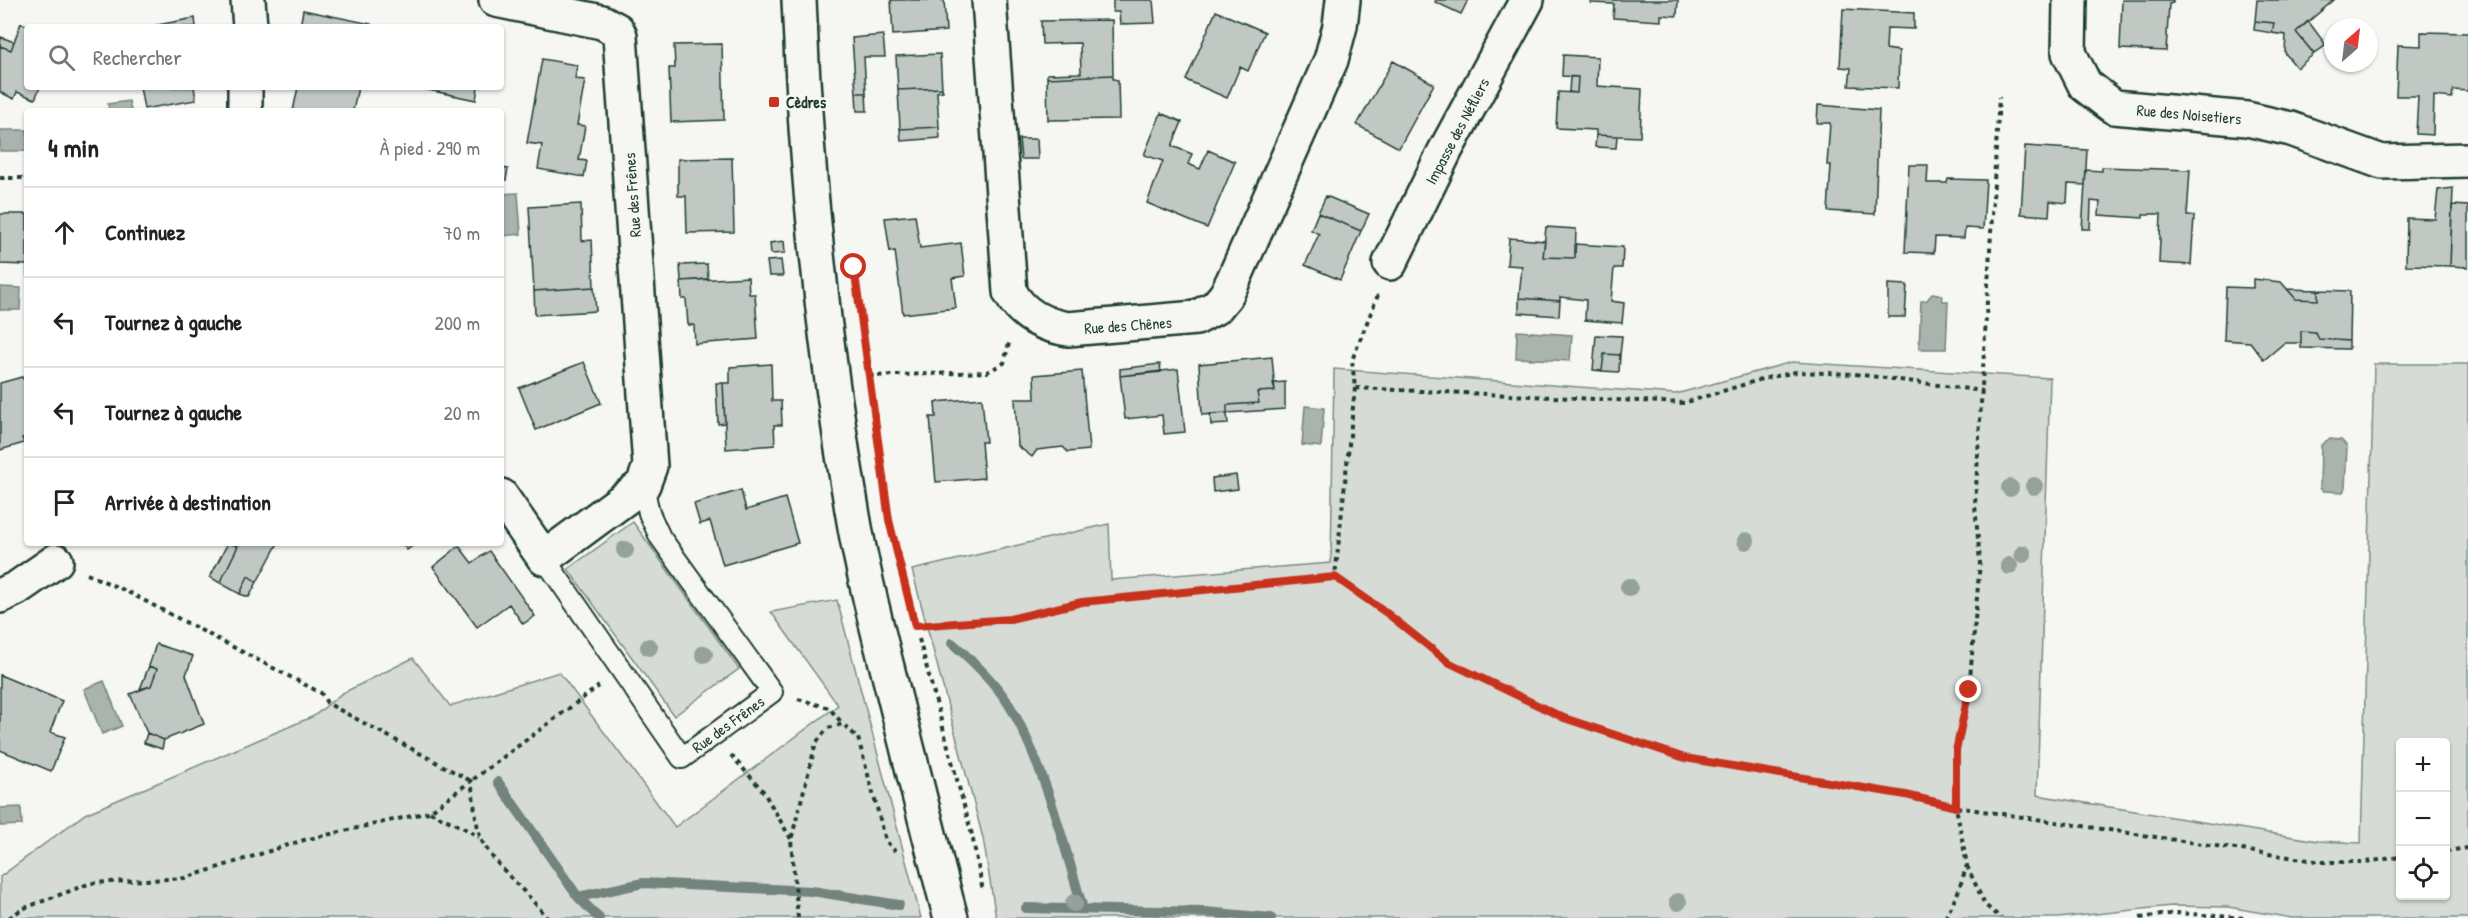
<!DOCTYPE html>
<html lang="fr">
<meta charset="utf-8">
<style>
body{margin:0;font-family:"Patrick Hand",sans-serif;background:#f2f2f2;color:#222}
.controls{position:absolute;right:18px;bottom:18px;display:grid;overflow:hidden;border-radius:6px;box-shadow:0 2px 4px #0004}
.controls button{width:54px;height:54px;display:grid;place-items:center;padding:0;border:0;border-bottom:2px solid #e0e0e0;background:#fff;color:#222;font:30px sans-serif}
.compass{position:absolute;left:2324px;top:18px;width:54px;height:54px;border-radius:50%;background:#fff;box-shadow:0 2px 4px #0004;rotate:28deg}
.stop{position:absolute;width:18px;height:18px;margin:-14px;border:4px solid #c8321e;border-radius:50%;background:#fff}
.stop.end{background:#c8321e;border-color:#fff;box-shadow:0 2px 6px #0008}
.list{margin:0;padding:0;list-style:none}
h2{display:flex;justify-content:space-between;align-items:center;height:78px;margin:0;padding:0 24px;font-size:26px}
h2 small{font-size:20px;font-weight:400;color:#767676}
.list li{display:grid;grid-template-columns:39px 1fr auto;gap:18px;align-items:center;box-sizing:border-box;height:90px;padding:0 24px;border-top:2px solid #e0e0e0}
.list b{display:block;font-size:22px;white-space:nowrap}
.list em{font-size:20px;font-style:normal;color:#767676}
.icon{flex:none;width:33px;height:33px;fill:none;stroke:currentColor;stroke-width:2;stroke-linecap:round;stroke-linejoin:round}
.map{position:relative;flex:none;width:2468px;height:918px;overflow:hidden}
.search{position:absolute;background:#fff;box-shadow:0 2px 4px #0004;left:24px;top:24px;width:480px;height:66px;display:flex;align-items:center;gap:15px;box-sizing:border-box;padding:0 21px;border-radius:6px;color:#767676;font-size:22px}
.panel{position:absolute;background:#fff;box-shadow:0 2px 4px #0004;left:24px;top:108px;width:480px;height:438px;border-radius:6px}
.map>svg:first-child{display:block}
</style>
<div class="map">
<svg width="2468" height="918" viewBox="0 0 2468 918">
<rect width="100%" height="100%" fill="#f6f6f2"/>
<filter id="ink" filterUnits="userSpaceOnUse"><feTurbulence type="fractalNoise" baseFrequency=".0167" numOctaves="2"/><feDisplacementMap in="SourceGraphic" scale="12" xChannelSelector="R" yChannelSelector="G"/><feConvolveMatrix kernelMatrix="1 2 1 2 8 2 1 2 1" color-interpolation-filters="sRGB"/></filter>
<g filter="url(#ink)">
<path fill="#d6dbd6" stroke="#7a8c85" stroke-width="1.5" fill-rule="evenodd" d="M1792 362 2050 378 2037 795 2318 841 2361 843 2374 364H2468V918H2292L2228 907 2171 906 2058 918H996L983 838 912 570 1109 524 1111 580 1331 563 1334 369 1676 394ZM2446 742V896H2400V742Z
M633 522 739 669 674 716 568 569Z
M837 600 921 918H0V877L85 814 314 716 341 694 413 658 450 706 559 672 675 827 838 705 771 612Z"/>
<path fill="#aab3ae" stroke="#72847d" stroke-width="1.5" d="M129 101 131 111H109L108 104Z
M0 130H27V151H0Z
M518 193 521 234 502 236 501 194Z
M0 287 21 288 20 310H0Z
M1933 293 1941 295 1943 301H1948L1946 349H1919L1921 301H1926Z
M1517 331 1572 335 1570 361 1516 358Z
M1305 406 1324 408 1321 447 1302 445Z
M2329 439 2341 440 2347 446 2345 488 2343 492 2323 491 2320 488 2321 445Z
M104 681 122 726 102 734 84 689Z
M21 807 22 825 0 826V808Z"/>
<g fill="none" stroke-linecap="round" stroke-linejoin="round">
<path stroke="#72847d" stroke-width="10" d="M952 643C973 661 993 680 1008 703 1043 760 1064 845 1083 909
M498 782 578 897 599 918
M578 897 643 883 812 891 899 905
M1026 908 1205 912 1271 918"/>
</g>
<path fill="#c1c8c3" stroke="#1f3d34" stroke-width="1.5" d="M891 0H944L946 31 893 35Z
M1113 0H1153L1155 23 1120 24 1119 12H1113Z
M1436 0H1468L1461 14 1435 2Z
M1591 0H1678L1677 16 1661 15V21L1613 18 1614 4 1591 3Z
M2122 0H2173V3L2169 4 2166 51 2120 49Z
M2257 0H2334L2296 32 2314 54 2297 68 2285 53 2286 35 2272 33 2274 23 2255 21Z
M1843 9 1914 13V29L1887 28 1886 49 1899 51 1898 88 1849 86 1851 68 1840 67Z
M303 10 371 24 370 27H300Z
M1216 11 1265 32 1248 71 1240 67 1227 98 1186 80Z
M195 18 196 27H147Z
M1112 20 1113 75 1047 78V74L1081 73 1080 43 1042 44 1041 21Z
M2255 21 2274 23 2272 33 2254 30Z
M2308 21 2326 45 2314 54 2296 32Z
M21 23 30 27H27V87H40L35 99 17 92 14 99 0 92V46L11 50Z
M2421 32 2468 33V91L2453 90 2452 98 2434 96 2433 135 2416 134 2418 96H2396L2398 45 2421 46Z
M883 35 885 57H864L866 93H856L852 38Z
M1 37 14 42 11 50 0 46Z
M722 44 724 120 671 122 669 68H675L674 45Z
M940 54 942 88 898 90 896 56Z
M1563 55 1598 57 1597 86 1642 89 1640 137 1596 135V130L1556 128 1558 92 1577 93 1578 77 1562 76Z
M542 59 577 65 575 79 585 80 577 125 585 126 579 160 587 161 584 177 538 169 542 145 527 143Z
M1393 61 1434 84 1399 148 1357 125Z
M1113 75V79L1118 80 1119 119 1048 120 1047 78Z
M1570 77H1578L1577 93 1569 92Z
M140 87H194L196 100 144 109Z
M298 87H358L353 111H293Z
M414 87H478L476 100Z
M942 88 943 91 937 92 939 127 900 129 898 90Z
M856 93H866L867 111H857Z
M1818 105 1879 110 1875 214 1828 211 1831 165H1827L1830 123H1817Z
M1161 113 1182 122 1172 146 1192 154 1188 164 1200 169 1208 150 1235 162 1207 228 1147 203 1163 161 1144 155Z
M939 127 940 138 901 141 900 129Z
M1596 135 1617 136 1616 148 1595 147Z
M1019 139H1037L1038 159H1021Z
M2025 146 2087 150 2085 185 2068 184 2067 203 2050 201 2049 216 2021 214Z
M732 158 734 232 687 233 686 196H678V159Z
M1909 165H1928L1927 183H1947L1948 179 1986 180 1983 229 1965 228 1964 238 1935 237 1934 253 1905 252Z
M2102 167 2190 170 2187 216H2194L2191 265 2159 263 2161 214H2143V218L2099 215 2100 202 2091 201 2090 229H2082L2086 170 2102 171Z
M501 168 508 169 506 180H501Z
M2453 188 2450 266 2406 265 2407 218 2435 219 2438 190Z
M1326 196 1369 214 1361 231 1318 213Z
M581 204 582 241 592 240 594 287 534 291 529 207Z
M2452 205 2468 206V267L2450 266Z
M1318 213 1361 231 1340 280 1305 265 1319 234 1311 230Z
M0 214H27V276V265L0 264Z
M915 215 920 248 961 243 965 276 952 278 956 308 903 314 895 251 890 252 885 218Z
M1546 227 1576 229 1575 258 1543 257Z
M1509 238 1545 241 1543 257 1575 258V244L1623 247 1622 268H1614L1611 301 1624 303 1622 323 1585 320 1586 300 1560 297V301L1519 298 1522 266 1507 265Z
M784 241 785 253 771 254 770 243Z
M781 260 783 276H769L767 261Z
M707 264 708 279 681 281 680 265Z
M748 277 749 294H755L758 339 695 344 694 325H688L686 299H682L681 281Z
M2253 279 2281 282 2296 299 2318 300V290L2350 291 2349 341 2319 339 2315 332 2301 331V343H2284L2264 360 2250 342 2224 340 2226 287 2253 288Z
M1888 284 1907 285 1905 317H1888Z
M594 287 596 311 535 315 534 291Z
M2287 289 2318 290V300L2296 299Z
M1519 298 1560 301 1559 316 1519 313Z
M2301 331 2315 332 2319 339 2349 341V349L2301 348Z
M1596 335 1622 336 1620 355 1604 354 1602 371 1593 370Z
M1604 354 1620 355 1619 372 1602 371Z
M1272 357 1275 391 1257 392 1259 403 1227 405V413L1202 415 1199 364Z
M584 362 601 403 536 430 519 388Z
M771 364 772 401H781L782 425H774L775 445 726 449 723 383H730V367Z
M1160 364 1161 372 1120 376V369Z
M1178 369 1185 432 1164 434 1162 415 1125 419 1120 376Z
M1082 371 1089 450 1068 452 1063 447 1037 450 1032 457 1018 446 1015 399H1035L1034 375Z
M22 377 23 379 27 378V436L22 438 24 443 0 450V383Z
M1285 382V409L1227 413V405L1259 403 1257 392 1275 391 1273 383Z
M716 383H723L725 423 718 424Z
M982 398 986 442H981L984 478 936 482 930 417H936L935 402Z
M1227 413 1228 424 1211 425 1210 414Z
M1236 475 1238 489 1213 492 1212 478Z
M741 490 746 510 785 498 798 543 723 565 710 521 700 524 694 504Z
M228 543 238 546 220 583 210 577Z
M233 543H278L257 582 248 576 240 594 220 583 238 546Z
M402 543H416L407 550Z
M459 546 472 563 489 551 535 616 523 624 509 604 477 627 433 567Z
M248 576 257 582 249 597 240 594Z
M156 644 193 656 186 675 204 724 164 740 147 733 130 694 151 686 157 669 149 666Z
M149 666 157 669 151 686 140 689Z
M0 675 62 701 50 732 65 737 51 771 0 750Z
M147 733 164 740 162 749 144 743Z"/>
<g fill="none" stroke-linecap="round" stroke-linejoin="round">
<g stroke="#1f3d34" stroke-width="24">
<path id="lane" d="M544 558 682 758 772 692 660 537 649 513 643 485"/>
</g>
<g stroke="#1f3d34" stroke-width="38">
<path id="street" d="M248 0 250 27
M496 0 602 22 617 30 620 36 650 466 643 485 544 558 501 496
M989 0 1010 292C1022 315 1043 325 1068 329L1196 318 1216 307 1226 295 1233 281 1331 60 1340 26 1343 0
M2070 0 2069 53 2085 85 2114 107 2247 119 2291 129 2382 162 2468 160
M245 87V111
M1390 263 1445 151 1527 0
M0 596 17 588 56 561"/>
</g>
<g stroke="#1f3d34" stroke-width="38">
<path id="secondary" d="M799 0C806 176 824 353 855 527 865 584 880 639 894 695 913 770 931 844 951 918"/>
</g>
<path stroke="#1f3d34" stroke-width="4" stroke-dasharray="4.5 4.5" stroke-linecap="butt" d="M0 178H27
M1378 295 1352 360 1355 388 1684 403 1762 379 1796 372 1855 374 1983 391
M869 376 987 372 1004 363 1009 343
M1355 388 1335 577 1388 614 1448 662 1564 718 1685 758 1906 795 1956 807 2322 862H2365L2400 857
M87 574 124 590 321 693 327 703 471 781 599 686
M915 626 1010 619 1082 602 1335 577
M919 639 972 835 983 891
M798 699 829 708 843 724
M731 755 763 791 791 839
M430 812 464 828 479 837
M2446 851 2468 848
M1967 866 1985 905 2001 918
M9 918 22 909 91 883 185 878 304 840 429 812 471 781C474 799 475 819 480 836 487 859 531 895 547 918
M798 918 791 840 816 743 828 728 843 724 858 738 886 841 895 851
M1945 918 1957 895 1967 865 1956 807V751L1969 690 1980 562 1975 505 1999 97
M2140 918 2177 913 2245 918"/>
<use href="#lane" stroke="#f6f6f2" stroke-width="20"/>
<use href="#street" stroke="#f6f6f2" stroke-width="33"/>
<use href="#secondary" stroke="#f6f6f2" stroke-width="33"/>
</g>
<g fill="#94a29b">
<circle cx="2034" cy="486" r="9"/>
<circle cx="2010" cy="488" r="9"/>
<circle cx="1746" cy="541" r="9"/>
<circle cx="625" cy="550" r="9"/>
<circle cx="2023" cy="554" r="9"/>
<circle cx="2009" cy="566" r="9"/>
<circle cx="1629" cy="587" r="9"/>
<circle cx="649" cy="647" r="9"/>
<circle cx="704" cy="654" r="9"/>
<circle cx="1678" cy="902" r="9"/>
<circle cx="1074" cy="903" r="9"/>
</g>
</g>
<g fill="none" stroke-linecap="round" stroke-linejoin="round" filter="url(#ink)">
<path stroke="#c8321e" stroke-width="8" d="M854 267 889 520 915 626 1010 619 1082 602 1335 577 1388 614 1448 662 1564 718 1685 758 1906 795 1956 807V751L1969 690"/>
</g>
<rect fill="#c8321e" stroke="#f6f6f2" stroke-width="2" x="768" y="96" width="12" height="12" rx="3"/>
<g text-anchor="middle" stroke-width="5" stroke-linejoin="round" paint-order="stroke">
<g font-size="16" font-weight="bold" fill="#1f3d34" stroke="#f6f6f2" text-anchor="start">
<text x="786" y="108">Cèdres</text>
</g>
<g font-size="16" fill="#1f3d34" stroke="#f6f6f2">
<text transform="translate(2189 114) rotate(5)" y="6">Rue des Noisetiers</text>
<text transform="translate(1457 131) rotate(-62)" y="6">Impasse des Néfliers</text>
<text transform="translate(632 195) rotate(-94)" y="6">Rue des Frênes</text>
<text transform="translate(1128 325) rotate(-4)" y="6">Rue des Chênes</text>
<text transform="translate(728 724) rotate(-36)" y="6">Rue des Frênes</text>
</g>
</g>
</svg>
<div class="controls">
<button>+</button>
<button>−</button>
<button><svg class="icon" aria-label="locate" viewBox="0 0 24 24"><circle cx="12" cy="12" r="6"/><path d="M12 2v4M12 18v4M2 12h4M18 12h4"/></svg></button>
</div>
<svg class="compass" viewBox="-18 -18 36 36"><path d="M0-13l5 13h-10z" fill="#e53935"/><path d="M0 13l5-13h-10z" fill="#767676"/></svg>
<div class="stop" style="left:854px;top:267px"></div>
<div class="stop end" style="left:1969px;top:690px"></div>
<div class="search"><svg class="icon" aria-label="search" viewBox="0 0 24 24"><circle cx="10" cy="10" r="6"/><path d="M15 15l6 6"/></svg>Rechercher</div>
<section class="panel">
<h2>4 min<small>À pied · 290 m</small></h2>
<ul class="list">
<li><svg class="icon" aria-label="ahead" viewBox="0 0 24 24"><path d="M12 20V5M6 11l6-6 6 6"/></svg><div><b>Continuez</b></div><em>70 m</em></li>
<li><svg class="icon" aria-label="left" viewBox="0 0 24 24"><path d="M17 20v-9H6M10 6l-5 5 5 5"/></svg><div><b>Tournez à gauche</b></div><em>200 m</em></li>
<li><svg class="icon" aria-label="left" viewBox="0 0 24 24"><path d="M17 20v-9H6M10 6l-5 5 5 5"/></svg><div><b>Tournez à gauche</b></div><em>20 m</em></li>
<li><svg class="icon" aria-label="arrive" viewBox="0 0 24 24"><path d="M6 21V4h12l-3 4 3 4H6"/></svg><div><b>Arrivée à destination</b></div></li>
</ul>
</section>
</div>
